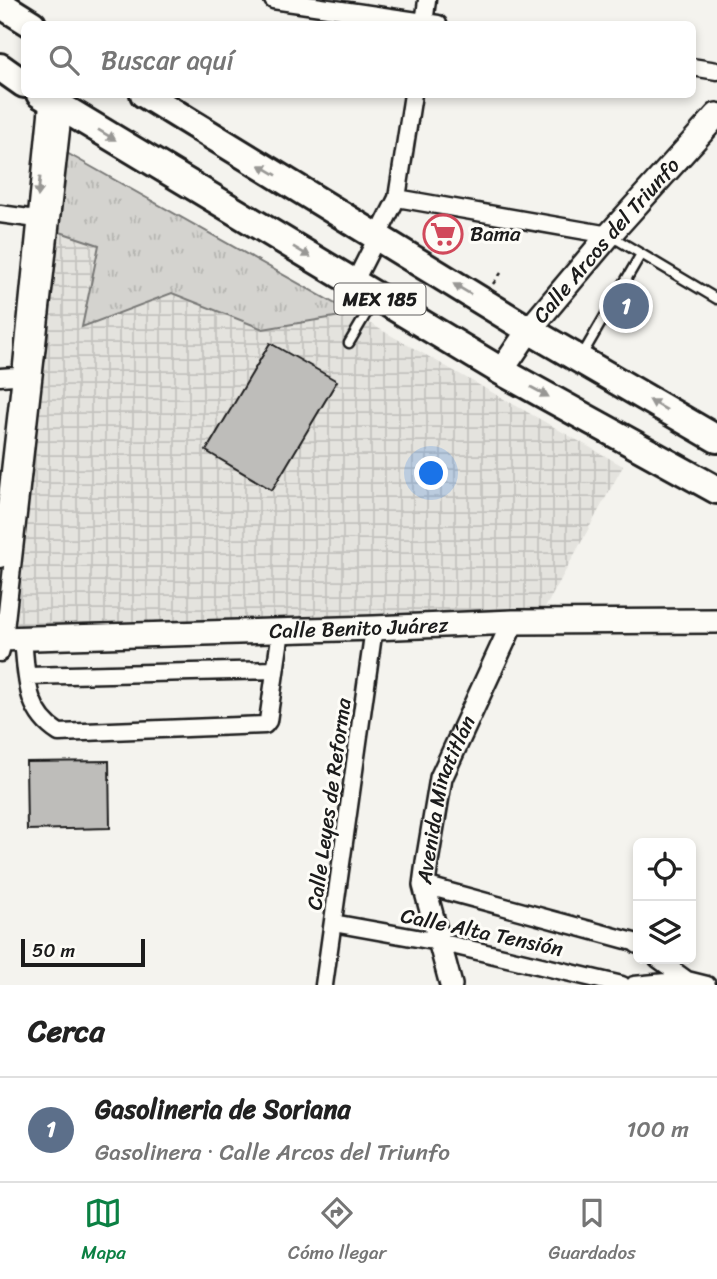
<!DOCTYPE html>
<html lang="es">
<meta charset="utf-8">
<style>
body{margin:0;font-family:Sriracha,sans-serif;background:#f6f6f6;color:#222}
.controls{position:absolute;right:21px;bottom:21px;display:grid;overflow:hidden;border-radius:10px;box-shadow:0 4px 10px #0003}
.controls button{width:63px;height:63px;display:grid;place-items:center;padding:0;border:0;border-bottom:2px solid #e0e0e0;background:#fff;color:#222;font:35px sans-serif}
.scale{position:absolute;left:21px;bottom:18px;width:124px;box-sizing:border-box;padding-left:7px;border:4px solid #1c1c1c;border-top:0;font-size:19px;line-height:24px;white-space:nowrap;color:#1c1c1c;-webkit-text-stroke:5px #fdfcf7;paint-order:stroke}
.you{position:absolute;left:432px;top:474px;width:24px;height:24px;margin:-18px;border:5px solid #fff;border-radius:50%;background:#1a73e8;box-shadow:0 0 0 10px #1a73e833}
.badge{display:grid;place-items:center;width:46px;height:46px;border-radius:50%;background:#0b8043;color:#fff;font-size:23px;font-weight:700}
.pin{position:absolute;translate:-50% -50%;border:4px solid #fff;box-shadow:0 2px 7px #0006}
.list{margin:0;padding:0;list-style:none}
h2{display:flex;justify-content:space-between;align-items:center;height:91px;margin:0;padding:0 28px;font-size:30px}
h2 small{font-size:23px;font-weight:400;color:#767676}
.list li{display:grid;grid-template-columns:46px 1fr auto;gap:21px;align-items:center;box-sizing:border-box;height:105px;padding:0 28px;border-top:2px solid #e0e0e0}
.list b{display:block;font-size:26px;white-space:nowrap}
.list p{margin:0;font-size:23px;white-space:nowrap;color:#767676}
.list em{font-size:23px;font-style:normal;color:#767676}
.icon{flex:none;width:38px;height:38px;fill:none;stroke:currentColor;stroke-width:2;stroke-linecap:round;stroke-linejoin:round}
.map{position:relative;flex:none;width:717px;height:985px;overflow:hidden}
.search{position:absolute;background:#fff;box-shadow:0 4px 10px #0003;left:21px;right:21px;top:21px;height:77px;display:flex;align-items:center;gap:18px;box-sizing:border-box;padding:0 24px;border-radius:10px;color:#767676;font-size:26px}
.sheet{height:196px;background:#fff}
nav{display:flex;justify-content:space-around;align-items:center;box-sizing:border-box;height:98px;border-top:2px solid #e0e0e0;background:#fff;font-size:19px;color:#767676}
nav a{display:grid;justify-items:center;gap:4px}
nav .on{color:#0b8043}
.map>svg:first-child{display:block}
</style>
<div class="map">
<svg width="717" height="985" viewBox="0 0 717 985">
<defs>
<pattern id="industrial-grid" width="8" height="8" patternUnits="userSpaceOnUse" patternTransform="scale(1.75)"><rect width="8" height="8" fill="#e4e3de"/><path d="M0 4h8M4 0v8" fill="none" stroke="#c3c2be"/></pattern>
<pattern id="grass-tufts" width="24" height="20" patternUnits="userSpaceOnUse" patternTransform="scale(1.75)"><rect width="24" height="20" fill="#d4d3cf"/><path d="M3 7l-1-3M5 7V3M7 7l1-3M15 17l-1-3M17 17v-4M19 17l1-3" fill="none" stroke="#b5b5b1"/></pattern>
</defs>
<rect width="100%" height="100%" fill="#f4f3ee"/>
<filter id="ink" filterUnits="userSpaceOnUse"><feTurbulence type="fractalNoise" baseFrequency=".0143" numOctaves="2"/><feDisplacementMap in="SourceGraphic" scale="14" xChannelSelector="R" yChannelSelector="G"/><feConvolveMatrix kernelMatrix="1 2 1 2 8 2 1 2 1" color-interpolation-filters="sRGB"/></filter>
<g filter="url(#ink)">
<path fill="url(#industrial-grid)" d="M65 152 623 466 544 610 17 625Z"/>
<path fill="url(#grass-tufts)" stroke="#787876" stroke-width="2" d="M65 152 353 314 263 329 172 293 82 327 99 245 57 231Z"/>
<path fill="#bebdba" stroke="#1c1c1c" stroke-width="2" d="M270 343 337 381 272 490 206 451Z
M109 761 110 828 27 830 26 762Z"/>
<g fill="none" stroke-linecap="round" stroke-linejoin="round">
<g stroke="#1c1c1c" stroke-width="13">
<path id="service" d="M611 236 717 299
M349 343 375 299
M581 357 641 254"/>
</g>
<g stroke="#1c1c1c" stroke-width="21">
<path id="minor" d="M273 0 438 24
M424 24 427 0
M692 67 717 71
M397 198 609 235
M0 214 44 220
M354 283 397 198 413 94
M0 377 29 375
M0 559 21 375 49 94
M23 639C27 675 24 711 59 733L265 725 268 721 281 631
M0 653 4 639 64 103
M27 676 275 670
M424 885 634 942 638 945
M333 923 439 942 622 985
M658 959 687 980
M324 985 374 628
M634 985 687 980 707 985"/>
</g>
<g stroke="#1c1c1c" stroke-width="26">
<g id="tertiary">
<path id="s1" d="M451 985 424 885 427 862 441 778 513 622"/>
</g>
</g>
<g stroke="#1c1c1c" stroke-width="28">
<g id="secondary">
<path id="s2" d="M501 371 529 330 609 235 717 115"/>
<path id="s3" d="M0 639 374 628 513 622 717 621"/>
</g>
</g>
<g stroke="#1c1c1c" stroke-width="32">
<path id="primary" d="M0 4 32 24
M0 67 24 84
M40 94 501 371 717 490
M144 94 529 330 717 439"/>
</g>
<path stroke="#1c1c1c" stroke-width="2.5" stroke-dasharray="5 5" stroke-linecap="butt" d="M493 284 501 273"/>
<use href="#service" stroke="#fdfcf7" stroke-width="8"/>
<use href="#minor" stroke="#fdfcf7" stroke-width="16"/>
<use href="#tertiary" stroke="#fdfcf7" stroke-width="21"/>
<use href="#secondary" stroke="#fdfcf7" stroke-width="23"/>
<use href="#primary" stroke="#fdfcf7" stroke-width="26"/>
</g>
<defs><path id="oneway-solid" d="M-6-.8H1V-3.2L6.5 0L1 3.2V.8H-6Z" transform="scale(1.75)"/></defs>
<g fill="#989794">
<use href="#oneway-solid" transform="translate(107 135) rotate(31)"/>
<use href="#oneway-solid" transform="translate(268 170) rotate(-149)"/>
<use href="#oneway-solid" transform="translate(39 187) rotate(96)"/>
<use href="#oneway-solid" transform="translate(302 252) rotate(31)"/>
<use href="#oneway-solid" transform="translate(462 289) rotate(-149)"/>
<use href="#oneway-solid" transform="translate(540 392) rotate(29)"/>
<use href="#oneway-solid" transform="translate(658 405) rotate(-150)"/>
</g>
</g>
<defs>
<g id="supermarket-ring" transform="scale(2.0125)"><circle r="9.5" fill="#fdfcf7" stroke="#d1495b" stroke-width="1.5"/><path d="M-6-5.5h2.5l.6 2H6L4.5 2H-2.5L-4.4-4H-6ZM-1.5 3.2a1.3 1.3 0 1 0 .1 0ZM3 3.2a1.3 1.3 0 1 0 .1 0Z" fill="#d1495b"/></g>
</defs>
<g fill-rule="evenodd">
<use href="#supermarket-ring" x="443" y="234"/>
</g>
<g text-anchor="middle" stroke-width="6" stroke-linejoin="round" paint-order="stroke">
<rect fill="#fdfcf7" stroke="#605f5e" stroke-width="2" x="334.5" y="283.5" width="91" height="31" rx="5"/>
<g font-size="19" font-weight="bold" fill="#1c1c1c">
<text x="380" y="306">MEX 185</text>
</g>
<g font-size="21" fill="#1c1c1c" stroke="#fdfcf7" text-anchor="start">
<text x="470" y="241">Bama</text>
</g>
<g font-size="21" fill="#1c1c1c" stroke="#fdfcf7">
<text dy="7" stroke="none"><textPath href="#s2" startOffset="168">Calle Arcos del Triunfo</textPath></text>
<text dy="7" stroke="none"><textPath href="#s3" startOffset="359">Calle Benito Juárez</textPath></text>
<text dy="7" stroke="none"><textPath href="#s1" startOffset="192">Avenida Minatitlán</textPath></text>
<text transform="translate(329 804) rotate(-82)" y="7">Calle Leyes de Reforma</text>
<text transform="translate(482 932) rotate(12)" y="7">Calle Alta Tensión</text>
</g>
</g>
</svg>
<div class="controls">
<button><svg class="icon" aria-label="locate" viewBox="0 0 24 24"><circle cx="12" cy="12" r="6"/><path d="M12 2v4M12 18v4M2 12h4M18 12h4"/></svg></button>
<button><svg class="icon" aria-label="layers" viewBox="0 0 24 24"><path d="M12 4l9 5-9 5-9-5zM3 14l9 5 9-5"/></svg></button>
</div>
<div class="scale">50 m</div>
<div class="you"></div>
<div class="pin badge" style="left:626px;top:306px;background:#5c6f8a">1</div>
<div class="search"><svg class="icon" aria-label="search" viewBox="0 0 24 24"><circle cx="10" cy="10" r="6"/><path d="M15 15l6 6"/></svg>Buscar aquí</div>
</div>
<section class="sheet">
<h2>Cerca<small></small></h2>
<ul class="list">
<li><span class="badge" style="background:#5c6f8a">1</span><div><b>Gasolineria de Soriana</b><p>Gasolinera · Calle Arcos del Triunfo</p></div><em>100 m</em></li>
</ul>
</section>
<nav>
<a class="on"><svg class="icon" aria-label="map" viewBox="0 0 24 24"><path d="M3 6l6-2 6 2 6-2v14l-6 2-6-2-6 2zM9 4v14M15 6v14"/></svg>Mapa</a>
<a><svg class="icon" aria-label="directions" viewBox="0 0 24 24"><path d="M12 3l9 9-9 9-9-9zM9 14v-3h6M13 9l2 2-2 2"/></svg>Cómo llegar</a>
<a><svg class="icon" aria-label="saved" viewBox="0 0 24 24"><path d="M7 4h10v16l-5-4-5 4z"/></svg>Guardados</a>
</nav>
